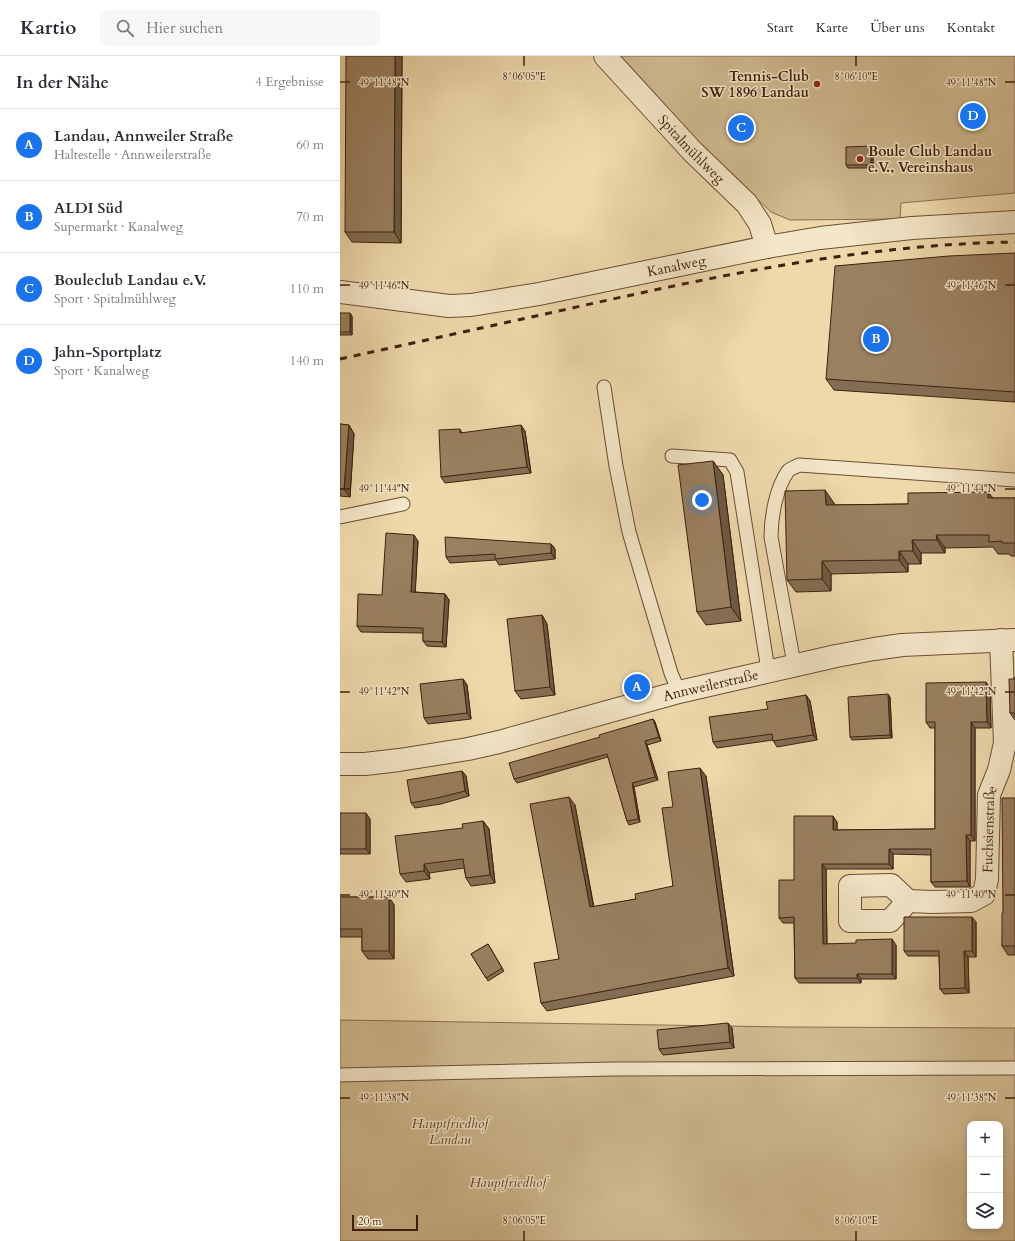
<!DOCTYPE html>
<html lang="de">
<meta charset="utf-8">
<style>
body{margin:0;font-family:Cardo,serif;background:#f7f7f7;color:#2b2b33}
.controls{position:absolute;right:12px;bottom:12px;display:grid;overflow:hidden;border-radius:8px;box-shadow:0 2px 6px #0003}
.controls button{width:36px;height:36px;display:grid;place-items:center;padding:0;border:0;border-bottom:1px solid #e1e1e2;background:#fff;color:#2b2b33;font:20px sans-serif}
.scale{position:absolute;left:12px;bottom:10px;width:66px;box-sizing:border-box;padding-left:4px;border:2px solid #3f200e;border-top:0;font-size:11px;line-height:14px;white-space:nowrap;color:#3f200e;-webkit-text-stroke:3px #f4e6c8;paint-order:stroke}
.you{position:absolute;left:362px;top:444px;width:14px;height:14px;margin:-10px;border:3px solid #fff;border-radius:50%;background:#1a73e8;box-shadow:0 0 0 6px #1a73e833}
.badge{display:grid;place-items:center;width:26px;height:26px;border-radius:50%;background:#1a73e8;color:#fff;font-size:13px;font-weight:700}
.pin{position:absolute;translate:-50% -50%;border:2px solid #fff;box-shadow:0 1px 4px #0006}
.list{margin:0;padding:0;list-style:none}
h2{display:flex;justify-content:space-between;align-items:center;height:52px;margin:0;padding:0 16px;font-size:17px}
h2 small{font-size:13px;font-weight:400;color:#7c7c81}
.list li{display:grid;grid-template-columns:26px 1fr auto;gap:12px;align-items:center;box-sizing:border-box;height:72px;padding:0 16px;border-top:1px solid #e1e1e2}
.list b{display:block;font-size:15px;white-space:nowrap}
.list p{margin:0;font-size:13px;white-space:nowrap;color:#7c7c81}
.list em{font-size:13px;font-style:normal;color:#7c7c81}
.icon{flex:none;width:22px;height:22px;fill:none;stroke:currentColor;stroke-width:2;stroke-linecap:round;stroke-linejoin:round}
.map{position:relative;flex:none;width:675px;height:1185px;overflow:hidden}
header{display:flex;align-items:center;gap:24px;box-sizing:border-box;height:56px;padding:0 20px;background:#fff;border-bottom:1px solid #e1e1e2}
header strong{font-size:19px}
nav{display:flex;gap:22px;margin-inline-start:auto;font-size:14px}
.search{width:280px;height:36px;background:#f7f7f7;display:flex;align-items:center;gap:10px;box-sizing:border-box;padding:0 14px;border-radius:8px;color:#7c7c81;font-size:15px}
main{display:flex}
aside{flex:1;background:#fff}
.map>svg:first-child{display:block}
</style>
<header>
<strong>Kartio</strong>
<div class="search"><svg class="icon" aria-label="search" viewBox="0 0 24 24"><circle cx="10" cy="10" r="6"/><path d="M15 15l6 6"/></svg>Hier suchen</div>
<nav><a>Start</a><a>Karte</a><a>Über uns</a><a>Kontakt</a></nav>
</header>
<main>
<aside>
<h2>In der Nähe<small>4 Ergebnisse</small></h2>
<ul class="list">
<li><span class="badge">A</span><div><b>Landau, Annweiler Straße</b><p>Haltestelle · Annweilerstraße</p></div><em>60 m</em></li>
<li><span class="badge">B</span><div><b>ALDI Süd</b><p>Supermarkt · Kanalweg</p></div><em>70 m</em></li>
<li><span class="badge">C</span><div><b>Bouleclub Landau e.V.</b><p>Sport · Spitalmühlweg</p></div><em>110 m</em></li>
<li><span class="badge">D</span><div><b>Jahn-Sportplatz</b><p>Sport · Kanalweg</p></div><em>140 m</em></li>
</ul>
</aside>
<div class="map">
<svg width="675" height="1185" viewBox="0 0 675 1185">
<rect width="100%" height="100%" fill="#eed9ab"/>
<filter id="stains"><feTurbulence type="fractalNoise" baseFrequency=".005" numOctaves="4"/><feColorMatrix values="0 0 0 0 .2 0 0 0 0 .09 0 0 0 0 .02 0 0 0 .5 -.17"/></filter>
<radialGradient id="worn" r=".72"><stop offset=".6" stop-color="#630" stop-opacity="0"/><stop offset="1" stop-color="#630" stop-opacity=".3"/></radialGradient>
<path fill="#d0ba90" stroke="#886d4f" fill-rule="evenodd" d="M273 0H675V137L561 147 560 163 450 164 431 156 298 30Z
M0 964 448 971 675 972V1185H0ZM630 1068H660V1170H630Z"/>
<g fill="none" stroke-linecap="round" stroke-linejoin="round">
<g stroke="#6b4e35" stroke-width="15">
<path id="service" d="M264 331 276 410 289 476 331 617 339 636
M332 400 390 404 397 416 428 614
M0 461 63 448
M454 608 431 481C431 461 436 432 448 415 451 412 456 411 459 409L675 424
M0 1019 273 1013 675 1012"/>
</g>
<g stroke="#6b4e35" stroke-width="24">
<g id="minor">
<path id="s1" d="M265 0 352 95 407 148 420 168 427 191"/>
<path id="s2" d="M0 236 109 250 131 249 199 238 427 191 480 182 572 172 675 166"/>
<path d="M551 829 568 845 550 865H510V830Z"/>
<path id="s3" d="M568 845 593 846 631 845 644 838 647 823 649 739 659 714 665 687 661 584"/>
</g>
</g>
<g stroke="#6b4e35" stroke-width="24">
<g id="tertiary">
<path id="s4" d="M0 708H25L59 704 128 693 159 686 339 636 496 600 534 593 562 589 675 584"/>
</g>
</g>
<use href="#service" stroke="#f4e6c8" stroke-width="13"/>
<use href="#minor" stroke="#f4e6c8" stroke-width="22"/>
<use href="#tertiary" stroke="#f4e6c8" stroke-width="22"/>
<path stroke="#3f200e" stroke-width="3" stroke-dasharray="7 7" stroke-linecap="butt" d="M0 303C91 283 182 263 273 243 405 214 539 188 675 186"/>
</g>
<path fill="#846e53" stroke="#3f200e" d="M55 0H62V1L61 187 12 186 5 176Z
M533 93V112H508L506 109Z
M675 197V346L494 334 486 323Z
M0 257 12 260V279H0Z
M0 368 9 369 14 378 10 441 0 440Z
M120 373 122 377 185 375 191 417 105 427 101 421Z
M373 405 383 419 401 565 366 569 357 556Z
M648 436 653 442H675V500H671L669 498H658L653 491 605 492V497H581V508H568V516L491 518V535L456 536 447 524 494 447V449L568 448Z
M78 485 75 536 105 538 109 544 106 591 87 590 83 585V577L21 576 17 570 42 539Z
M211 488 215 493V503L159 509 156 504 110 507 106 501Z
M202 559 207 568 215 639 181 643 175 635Z
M675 621V664L670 657 674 623Z
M123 623 127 629 131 663 88 668 84 662Z
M650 632 651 672H635V785H630V831H595L591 826V799L553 798V813H486L487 888 556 889V923H521V927H459L455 922 454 867H443L439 862 454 824 497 766V774L595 773V672H590L586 666Z
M466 639 470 645 477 684 437 691 433 684 377 692 373 686 428 653Z
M550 641 552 682 512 684 510 681Z
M313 663 315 666 321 685 307 689 318 724 294 731 300 766 289 769 287 765 268 701 177 727 174 723 260 681Z
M122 715 126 720 129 740 101 748 75 752 71 747Z
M366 720 394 920 207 955 201 947 219 903 235 749 254 851 296 843 333 830V751Z
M675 742V899H668L662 890 663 857Z
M0 757 30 763V798H0Z
M143 765 149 773 155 827 131 830 126 822 124 812 89 817 90 823 66 826 60 818 123 772Z
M0 841H49L54 849V903H28L22 895V881H0Z
M636 866V901H628L629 937 604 938 600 933 599 900H568L564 895Z
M148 888 164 915 148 925 131 898Z
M392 972 394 992 323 999 319 993Z"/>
<path fill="#6c5a43" stroke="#3f200e" d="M55 0H62V1L61 187 54 176Z
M531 90 533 93V112L531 109Z
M10 257 12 260V279L10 276Z
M9 369 14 378 10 441 4 433Z
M181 369 185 375 191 417 187 411Z
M373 405 383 419 401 565 391 551Z
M485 434 494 447V462L486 449Z
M648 436 657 448 648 442Z
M74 479 78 485 75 542 71 536Z
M596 479 605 492V497L597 484Z
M572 484 581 497V508L573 495Z
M211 488 215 493V503L211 497Z
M559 495 568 508V516L559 504Z
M482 505 491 518V535L482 523Z
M105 538 109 544 106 591 102 586Z
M202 559 207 568 215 639 210 631Z
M123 623 127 629 131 663 127 657Z
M646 626 650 632 651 672 647 666Z
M548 638 550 641 552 682 550 679Z
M466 639 470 645 477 684 473 679Z
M313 663 315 666 321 685 319 681Z
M631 666 635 672V785L631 779Z
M305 685 307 689 318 724 315 721Z
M360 712 366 720 394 920 388 912Z
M122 715 126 720 129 740 125 735Z
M292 727 294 731 300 766 298 763Z
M229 741 235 749 255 860 250 851Z
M26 757 30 763V798L26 793Z
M493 760 497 766V779L493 774Z
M143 765 149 773 155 827 150 819Z
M626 779 630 785V831L627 825Z
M549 793 553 798V813L549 808Z
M84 808 89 817 90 823 84 815Z
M482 808 486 813 487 893 483 888Z
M49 841 54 849V903L49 895Z
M632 861 636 866V901L632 895Z
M552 883 556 889V923L552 918Z
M624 895 628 901 629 937 625 932Z
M517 918 521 923V927L517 922Z
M388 967 392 972 394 992 390 986Z"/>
<path fill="#9a8060" stroke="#3f200e" d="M6 0H55L54 176H5Z
M531 90V109H506V91Z
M675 197V336L486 323 495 210 609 200Z
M0 257H10V276H0Z
M0 368 9 369 4 433H0Z
M181 369 187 411 101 421 99 374 120 373V377Z
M373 405 391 551 357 556 338 409Z
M485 434 486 449 568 448V437L648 436V442H675V487H662V485L649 486V479H596L597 484H572L573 495H559V504L482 505V523L447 524 445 435Z
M46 477 74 479 71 536 105 538 102 586 83 585V572L17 570 18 538 42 539Z
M105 481 211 488V497L155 503V498L106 501Z
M202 559 210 631 175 635 167 563Z
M674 621H675V657H670L669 623H674Z
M123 623 127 657 84 662 80 628Z
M646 626 647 666H631V779H626L627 825 591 826V793H549V808H482L483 888 516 887V884L552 883V918H517V922H455L454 861 439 862V824H454V760H493V774L595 773V666H586V627Z
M548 638 550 679 510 681 508 641Z
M466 639 473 679 433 685 432 678 373 686 369 661 428 653 426 646Z
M313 663 319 681 305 685 315 721 292 727 298 763 287 765 267 698 174 723 169 707 260 681 259 679Z
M360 712 388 912 201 947 194 907 219 903 190 748 229 741 250 851 296 843 295 838 333 830 322 752 333 751 328 716Z
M122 715 125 735 97 742 71 747 67 724Z
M662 742H675V890H662V857H663Z
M0 757H26V793H0Z
M143 765 150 819 126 822 123 803 84 808V815L60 818 55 780 123 772 122 768Z
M0 841H49V895H22V873H0Z
M564 861H632V895H624L625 932 600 933 599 895H564Z
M148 888 162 912 146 922 131 898Z
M388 967 390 986 319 993 317 974Z"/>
<path fill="none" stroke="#3f200e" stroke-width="1.5" d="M184 0V10M516 0V10M0 26H10M665 26H675M0 229H10M665 229H675M0 433H10M665 433H675M0 636H10M665 636H675M0 839H10M665 839H675M0 1042H10M665 1042H675M184 1175V1185M516 1175V1185"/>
<g fill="#8f2418" stroke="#f4e6c8" stroke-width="1.5">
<circle cx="477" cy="28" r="4"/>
<circle cx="520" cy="103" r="4"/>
</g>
<g text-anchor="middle" stroke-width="3" stroke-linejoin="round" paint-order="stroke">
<g font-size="14" font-weight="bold" fill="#3f200e" stroke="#f4e6c8" text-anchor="end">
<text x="469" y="25">Tennis-Club<tspan x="469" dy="16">SW 1896 Landau</tspan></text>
<text x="528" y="100" text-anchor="start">Boule Club Landau<tspan x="528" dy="16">e.V., Vereinshaus</tspan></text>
</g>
<g font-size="14" fill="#3f200e" stroke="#f4e6c8">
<text dy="5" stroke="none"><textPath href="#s1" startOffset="127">Spitalmühlweg</textPath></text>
<text dy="5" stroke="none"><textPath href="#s2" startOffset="341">Kanalweg</textPath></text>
<text dy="5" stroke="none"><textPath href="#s4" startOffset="380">Annweilerstraße</textPath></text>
<text dy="5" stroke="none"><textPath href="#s3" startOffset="143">Fuchsienstraße</textPath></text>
</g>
<g font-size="14" font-style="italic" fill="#63462e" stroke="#f4e6c8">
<text x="110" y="1072">Hauptfriedhof<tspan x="110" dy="16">Landau</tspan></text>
<text x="168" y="1131">Hauptfriedhof</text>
</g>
</g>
<g font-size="10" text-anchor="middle" fill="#3f200e" stroke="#f4e6c8" stroke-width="3" stroke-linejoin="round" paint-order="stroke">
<text x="184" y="24">8°06'05"E</text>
<text x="516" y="24">8°06'10"E</text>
<text x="44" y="30">49°11'48"N</text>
<text x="631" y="30">49°11'48"N</text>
<text x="44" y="233">49°11'46"N</text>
<text x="631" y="233">49°11'46"N</text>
<text x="44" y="436">49°11'44"N</text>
<text x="631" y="436">49°11'44"N</text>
<text x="44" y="639">49°11'42"N</text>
<text x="631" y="639">49°11'42"N</text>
<text x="44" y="842">49°11'40"N</text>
<text x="631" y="842">49°11'40"N</text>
<text x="44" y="1045">49°11'38"N</text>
<text x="631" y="1045">49°11'38"N</text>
<text x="184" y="1168">8°06'05"E</text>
<text x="516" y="1168">8°06'10"E</text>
</g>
<rect width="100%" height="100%" filter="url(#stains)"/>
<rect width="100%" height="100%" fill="url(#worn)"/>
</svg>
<div class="controls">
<button>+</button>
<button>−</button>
<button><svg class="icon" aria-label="layers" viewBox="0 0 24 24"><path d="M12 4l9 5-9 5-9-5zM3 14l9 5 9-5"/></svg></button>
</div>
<div class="scale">20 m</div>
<div class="you"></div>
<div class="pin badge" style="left:297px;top:631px">A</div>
<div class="pin badge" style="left:536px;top:283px">B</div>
<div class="pin badge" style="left:401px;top:72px">C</div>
<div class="pin badge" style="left:633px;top:60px">D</div>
</div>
</main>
